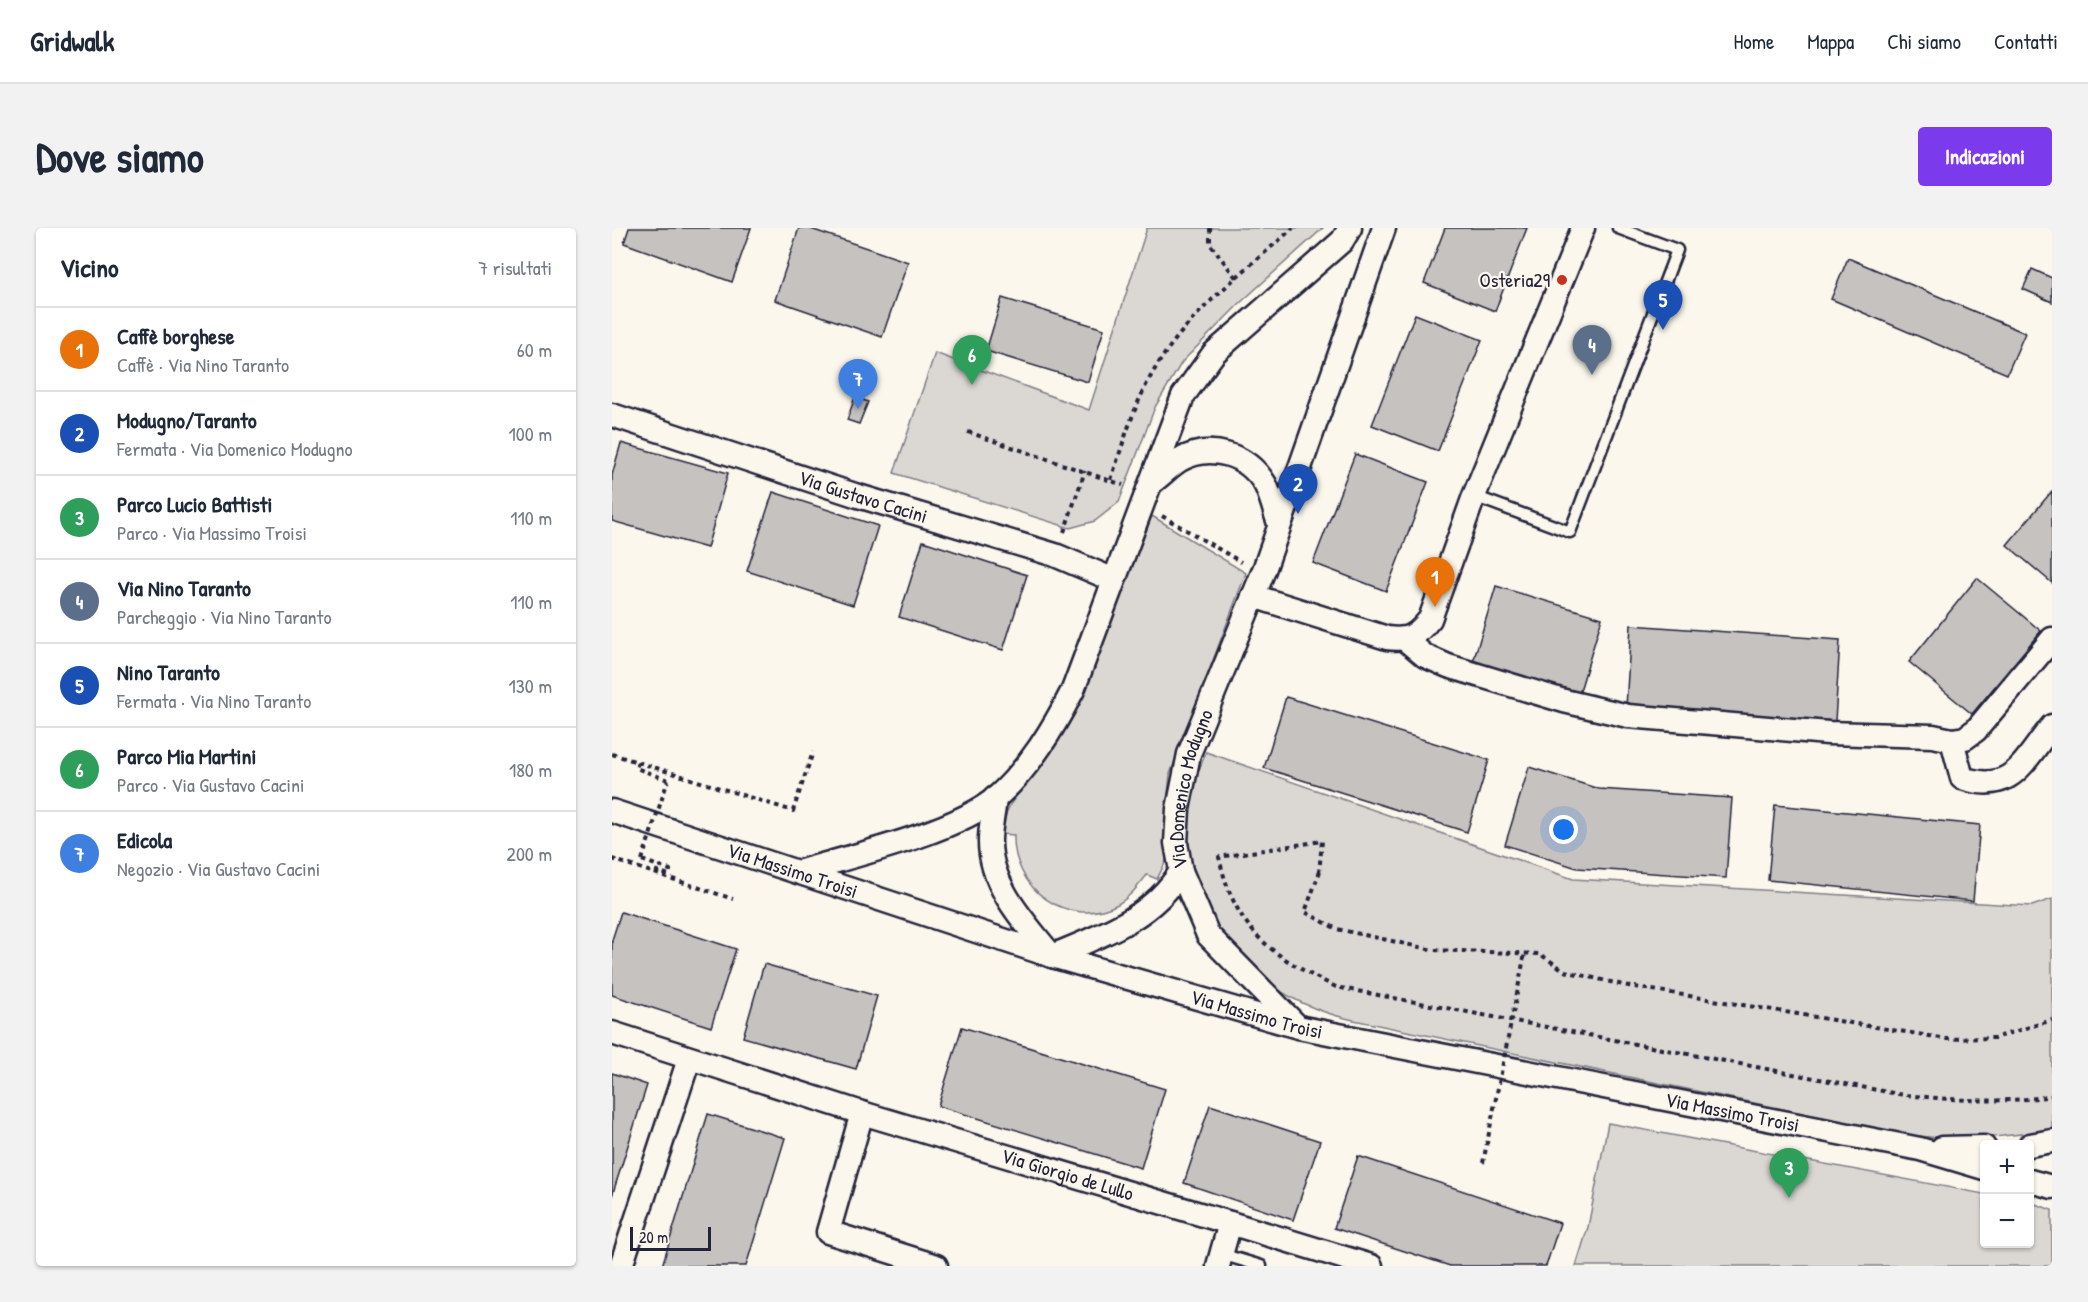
<!DOCTYPE html>
<html lang="it">
<meta charset="utf-8">
<style>
body{margin:0;font-family:"Patrick Hand",sans-serif;background:#f2f2f3;color:#1f2937}
.controls{position:absolute;right:18px;bottom:18px;display:grid;overflow:hidden;border-radius:6px;box-shadow:0 2px 4px #0004}
.controls button{width:54px;height:54px;display:grid;place-items:center;padding:0;border:0;border-bottom:2px solid #e0e1e3;background:#fff;color:#1f2937;font:30px sans-serif}
.scale{position:absolute;left:18px;bottom:15px;width:81px;box-sizing:border-box;padding-left:6px;border:3px solid #22223b;border-top:0;font-size:16px;line-height:21px;white-space:nowrap;color:#22223b;-webkit-text-stroke:4px #fbf7ec;paint-order:stroke}
.you{position:absolute;left:952px;top:602px;width:21px;height:21px;margin:-15px;border:4px solid #fff;border-radius:50%;background:#1a73e8;box-shadow:0 0 0 9px #1a73e833}
.badge{display:grid;place-items:center;width:39px;height:39px;border-radius:50%;background:#7c3aed;color:#fff;font-size:20px;font-weight:700}
.pin{position:absolute;translate:-50% -50px;filter:drop-shadow(0 2px 3px #0008)}
.pin::after{content:'';position:absolute;top:32px;width:21px;height:18px;background:inherit;clip-path:polygon(0 0,100% 0,50% 100%)}
.list{margin:0;padding:0;list-style:none}
h2{display:flex;justify-content:space-between;align-items:center;height:78px;margin:0;padding:0 24px;font-size:26px}
h2 small{font-size:20px;font-weight:400;color:#747a83}
.list li{display:grid;grid-template-columns:39px 1fr auto;gap:18px;align-items:center;box-sizing:border-box;height:84px;padding:0 24px;border-top:2px solid #e0e1e3}
.list b{display:block;font-size:22px;white-space:nowrap}
.list p{margin:0;font-size:20px;white-space:nowrap;color:#747a83}
.list em{font-size:20px;font-style:normal;color:#747a83}
.map{position:relative;flex:none;width:1440px;height:1038px;overflow:hidden;border-radius:6px}
header{display:flex;align-items:center;gap:36px;box-sizing:border-box;height:84px;padding:0 30px;background:#fff;border-bottom:2px solid #e0e1e3}
header strong{font-size:28px}
nav{display:flex;gap:33px;margin-inline-start:auto;font-size:21px}
.intro{display:flex;align-items:center;justify-content:space-between;box-sizing:border-box;height:144px;padding:0 36px}
h1{margin:0;font-size:42px}
.button{padding:15px 27px;border-radius:6px;background:#7c3aed;color:#fff;font-size:21px;font-weight:700}
main{display:flex;gap:36px;padding:0 36px}
aside{flex:1;background:#fff;border-radius:6px;box-shadow:0 2px 4px #0004}
.map>svg:first-child{display:block}
</style>
<header>
<strong>Gridwalk</strong>
<nav><a>Home</a><a>Mappa</a><a>Chi siamo</a><a>Contatti</a></nav>
</header>
<div class="intro"><h1>Dove siamo</h1><a class="button">Indicazioni</a></div>
<main>
<aside>
<h2>Vicino<small>7 risultati</small></h2>
<ul class="list">
<li><span class="badge" style="background:#e8710a">1</span><div><b>Caffè borghese</b><p>Caffè · Via Nino Taranto</p></div><em>60 m</em></li>
<li><span class="badge" style="background:#1a4fb4">2</span><div><b>Modugno/Taranto</b><p>Fermata · Via Domenico Modugno</p></div><em>100 m</em></li>
<li><span class="badge" style="background:#2e9e5b">3</span><div><b>Parco Lucio Battisti</b><p>Parco · Via Massimo Troisi</p></div><em>110 m</em></li>
<li><span class="badge" style="background:#5c6f8a">4</span><div><b>Via Nino Taranto</b><p>Parcheggio · Via Nino Taranto</p></div><em>110 m</em></li>
<li><span class="badge" style="background:#1a4fb4">5</span><div><b>Nino Taranto</b><p>Fermata · Via Nino Taranto</p></div><em>130 m</em></li>
<li><span class="badge" style="background:#2e9e5b">6</span><div><b>Parco Mia Martini</b><p>Parco · Via Gustavo Cacini</p></div><em>180 m</em></li>
<li><span class="badge" style="background:#3f7fe0">7</span><div><b>Edicola</b><p>Negozio · Via Gustavo Cacini</p></div><em>200 m</em></li>
</ul>
</aside>
<div class="map">
<svg width="1440" height="1038" viewBox="0 0 1440 1038">
<rect width="100%" height="100%" fill="#fbf7ec"/>
<filter id="ink" filterUnits="userSpaceOnUse"><feTurbulence type="fractalNoise" baseFrequency=".0167" numOctaves="2"/><feDisplacementMap in="SourceGraphic" scale="12" xChannelSelector="R" yChannelSelector="G"/><feConvolveMatrix kernelMatrix="1 2 1 2 8 2 1 2 1" color-interpolation-filters="sRGB"/></filter>
<g filter="url(#ink)">
<path fill="#dbd8d3" stroke="#7e7d87" stroke-width="1.5" d="M535 0H711L627 76 570 134 543 179 507 274 483 293 458 300 282 245 323 125 477 182Z
M540 288 634 345 558 546 554 585V633L545 651 535 647C526 658 518 669 506 676 455 702 400 660 402 607L391 606C389 576 413 561 429 539 441 522 452 505 462 487Z
M594 524 961 651 1420 678 1440 671V901C1393 910 1344 913 1296 907L737 791C652 771 585 707 577 618 576 603 574 587 577 572 581 556 588 540 594 524Z
M996 895 1372 966V1016H1418V974L1440 982V1038H964L976 999Z"/>
<path fill="#c6c2c0" stroke="#22223b" stroke-width="1.5" d="M17 0H139L120 54 12 15Z
M187 0H196L296 34 270 109 163 72Z
M833 0H915L883 83 812 55Z
M1236 30 1413 105 1395 146 1219 71Z
M1420 41 1440 50V74L1411 61Z
M390 70 492 101 476 154 374 123Z
M803 86 870 112 826 223 760 197Z
M243 169 256 174 247 196 235 192Z
M9 215 116 245 95 320 0 293V247Z
M743 226 816 254 774 363 701 335Z
M1440 263V355L1395 317Z
M161 264 266 298 241 377 135 343Z
M311 313 415 347 391 422 287 389Z
M1365 350 1429 403 1360 486 1297 434Z
M884 358 990 390 967 466 861 434Z
M1019 397 1228 412 1223 493 1014 479Z
M674 469 877 532 855 604 652 540Z
M917 539 987 561 1120 570 1114 650 965 640 893 617Z
M1163 577 1368 597 1361 673 1156 652Z
M9 684 124 721 99 799 0 767V712Z
M152 736 265 768 244 841 131 809Z
M350 799 553 861 529 940 326 878Z
M0 845 35 857 0 968Z
M598 877 708 913 681 992 572 955Z
M96 886 173 910 134 1038H50Z
M746 928 948 995 934 1038H838L722 1000Z"/>
<g fill="none" stroke-linecap="round" stroke-linejoin="round">
<g stroke="#22223b" stroke-width="15">
<path id="service" d="M862 268 958 304 1065 22 1006 0
M609 1026 649 1038"/>
</g>
<g stroke="#22223b" stroke-width="27">
<g id="minor">
<path id="s1" d="M0 187 243 267 443 327 502 352"/>
<path d="M539 255C549 248 558 238 568 232 598 215 635 226 653 256 659 267 662 283 667 295"/>
<path d="M641 368 775 410C797 413 804 408 818 391L862 268 971 0"/>
<path d="M794 412 813 428 836 438 952 473 1016 488 1216 505 1321 508 1340 512 1353 510 1364 502 1440 411"/>
<path d="M1340 512 1350 550C1401 567 1411 533 1440 498"/>
<path d="M383 570C382 584 378 598 378 612 377 657 413 695 440 728"/>
<path id="s2" d="M0 583 440 728 686 799 1308 921 1372 940"/>
<path d="M189 643C241 628 346 603 385 569 418 539 441 501 461 462L571 168 602 125 730 13 738 0"/>
<path d="M440 728C490 707 539 691 569 643"/>
<path id="s3" d="M683 796 596 707 569 643 564 615 566 581 577 526 652 342 772 0"/>
<path id="s4" d="M0 805 250 885 618 995 606 1038"/>
<path d="M250 885 216 1004 324 1038"/>
<path d="M1418 917 1440 913"/>
<path d="M1330 920 1372 919"/>
<path d="M1418 953 1440 959"/>
<path d="M618 995 759 1038"/>
<path d="M9 1038 77 831"/>
</g>
</g>
<path stroke="#22223b" stroke-width="4" stroke-dasharray="4.5 4.5" stroke-linecap="butt" d="M598 0V16L625 51
M356 204 511 257
M499 252C511 215 522 176 543 141 576 85 633 43 681 0
M550 288 629 334
M452 304 473 243
M0 526 181 583 201 524
M26 534 24 540 56 552
M0 631 121 671
M30 632 58 642 57 647 42 642 41 645
M708 643 693 684 725 701 821 722 928 726 953 743 1011 757 1335 811 1382 810 1440 792
M707 645 710 613 607 629C623 702 659 728 724 759L1286 866C1338 872 1388 876 1440 868"/>
<use href="#service" stroke="#fbf7ec" stroke-width="10"/>
<use href="#minor" stroke="#fbf7ec" stroke-width="22"/>
<path stroke="#22223b" stroke-width="4" stroke-dasharray="4.5 4.5" stroke-linecap="butt" d="M30 632 56 552
M871 935 913 725"/>
</g>
</g>
<circle fill="#c8321e" stroke="#fbf7ec" stroke-width="2" cx="950" cy="52" r="6"/>
<g text-anchor="middle" stroke-width="4.5" stroke-linejoin="round" paint-order="stroke">
<g font-size="20" fill="#22223b" stroke="#fbf7ec" text-anchor="end">
<text x="938" y="59">Osteria29</text>
</g>
<g font-size="20" fill="#22223b" stroke="#fbf7ec">
<text dy="7" stroke="none"><textPath href="#s1" startOffset="264">Via Gustavo Cacini</textPath></text>
<text dy="7" stroke="none"><textPath href="#s3" startOffset="278">Via Domenico Modugno</textPath></text>
<text dy="7" stroke="none"><textPath href="#s2" startOffset="190">Via Massimo Troisi</textPath></text>
<text dy="7" stroke="none"><textPath href="#s2" startOffset="676">Via Massimo Troisi</textPath></text>
<text dy="7" stroke="none"><textPath href="#s2" startOffset="1162">Via Massimo Troisi</textPath></text>
<text dy="7" stroke="none"><textPath href="#s4" startOffset="477">Via Giorgio de Lullo</textPath></text>
</g>
</g>
</svg>
<div class="controls">
<button>+</button>
<button>−</button>
</div>
<div class="scale">20 m</div>
<div class="you"></div>
<div class="pin badge" style="left:823px;top:379px;background:#e8710a">1</div>
<div class="pin badge" style="left:686px;top:286px;background:#1a4fb4">2</div>
<div class="pin badge" style="left:1177px;top:970px;background:#2e9e5b">3</div>
<div class="pin badge" style="left:980px;top:147px;background:#5c6f8a">4</div>
<div class="pin badge" style="left:1051px;top:102px;background:#1a4fb4">5</div>
<div class="pin badge" style="left:360px;top:157px;background:#2e9e5b">6</div>
<div class="pin badge" style="left:246px;top:181px;background:#3f7fe0">7</div>
</div>
</main>
